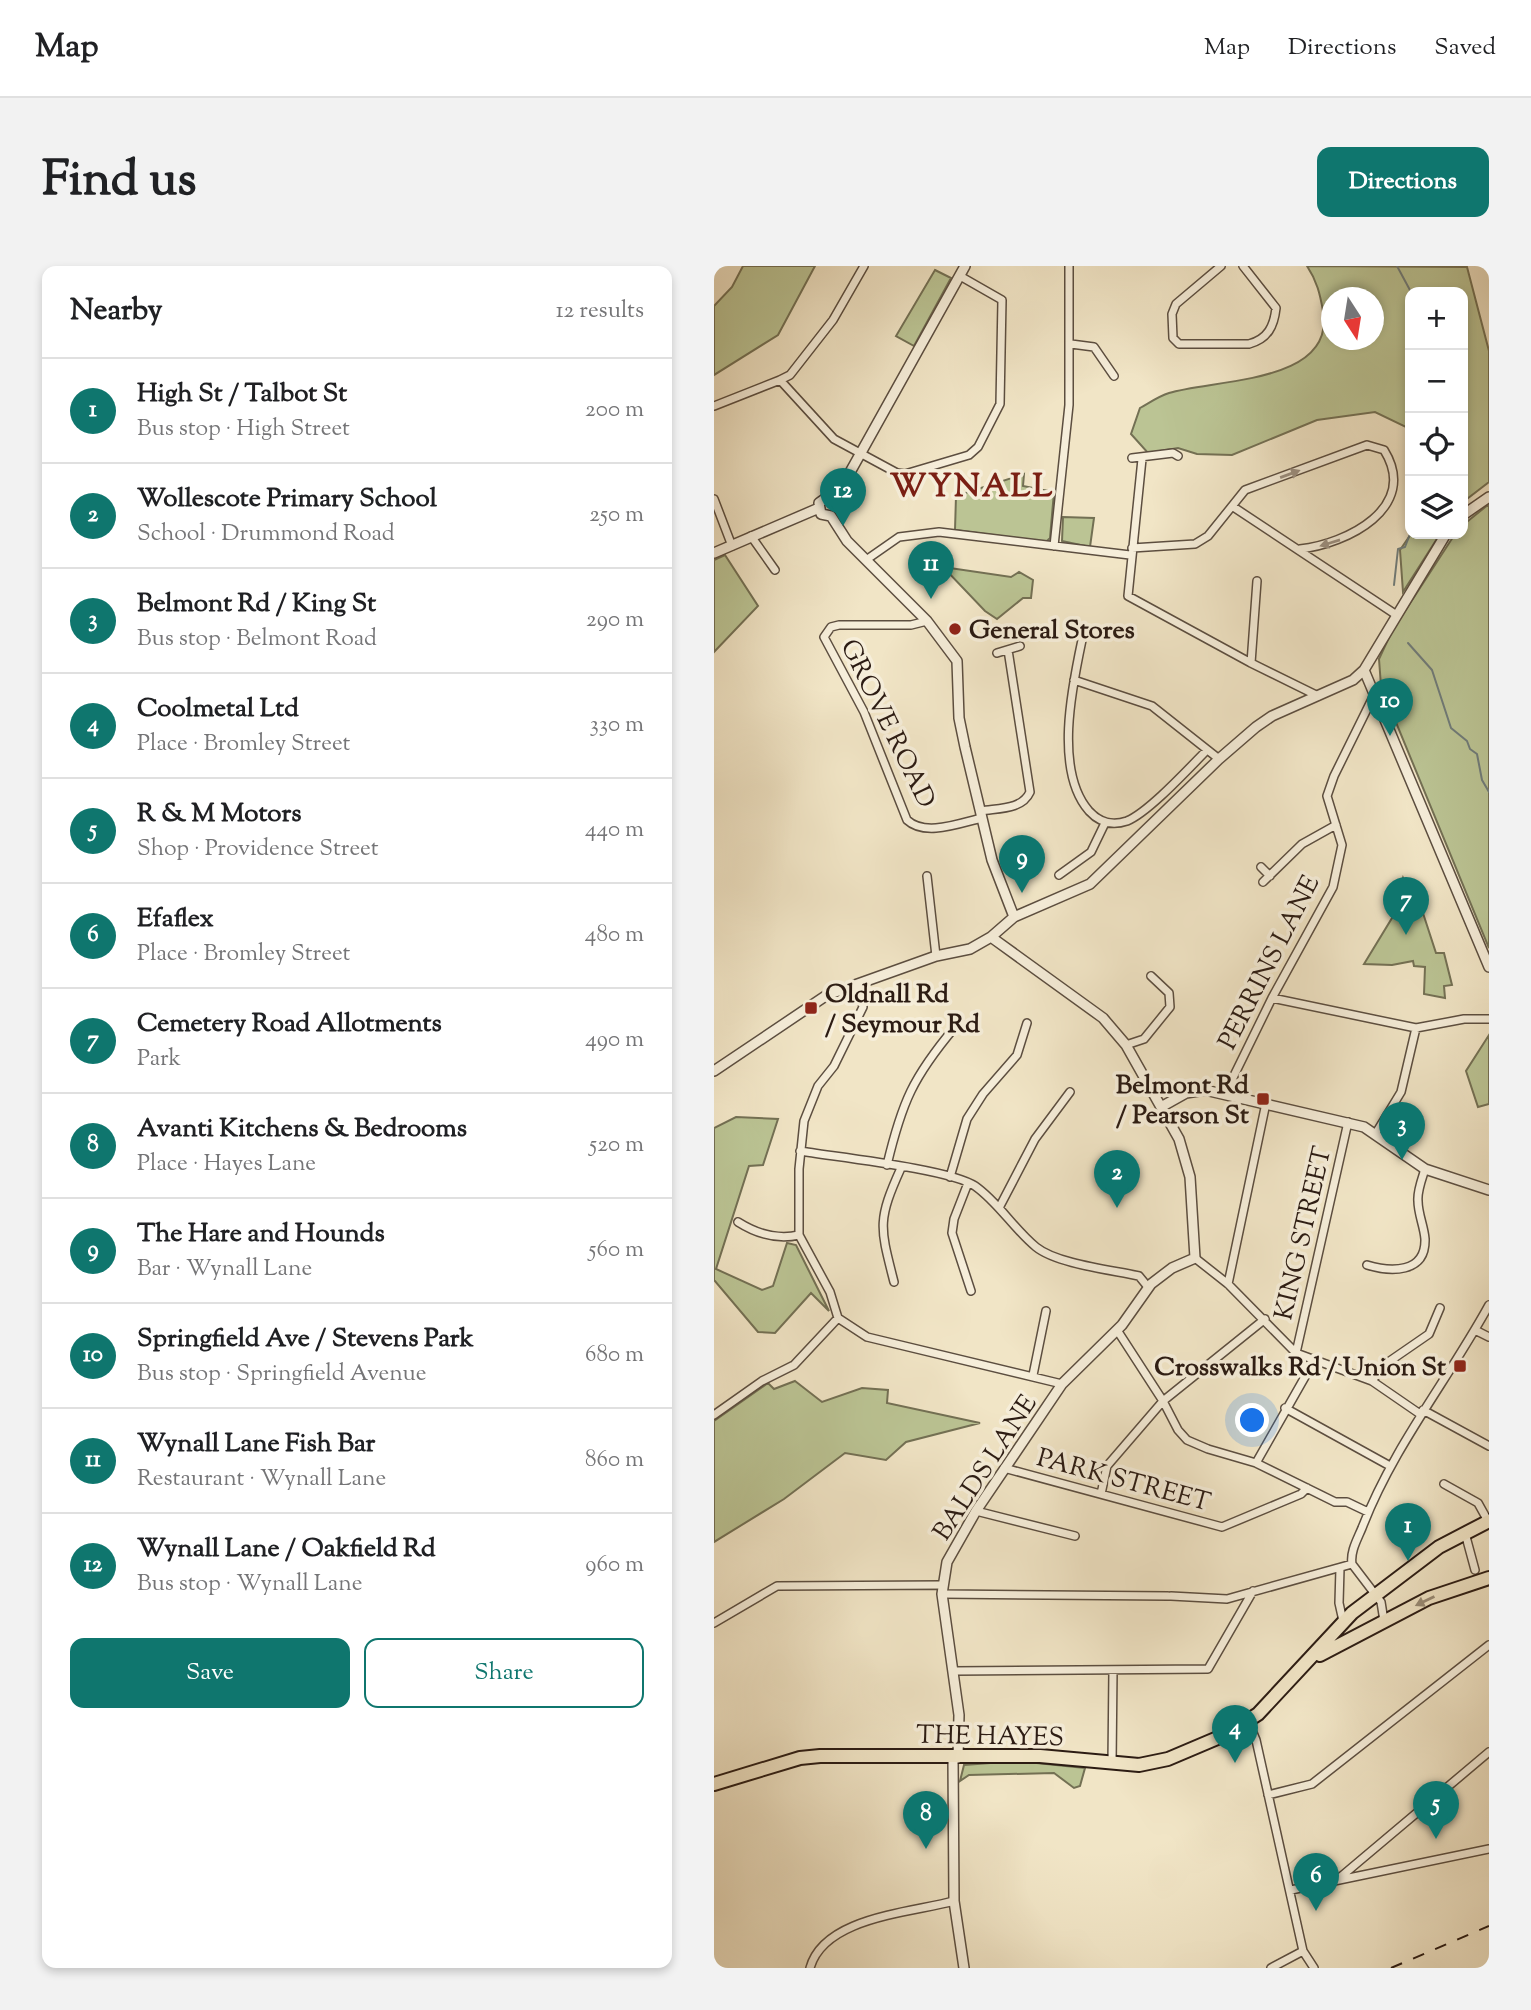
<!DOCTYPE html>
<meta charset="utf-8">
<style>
body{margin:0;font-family:"Sorts Mill Goudy",serif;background:#f2f2f2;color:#202124}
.controls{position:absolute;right:21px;top:21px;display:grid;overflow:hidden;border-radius:14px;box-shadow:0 4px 10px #0003}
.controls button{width:63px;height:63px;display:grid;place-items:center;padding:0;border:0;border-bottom:2px solid #e0e0e0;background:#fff;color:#202124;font:35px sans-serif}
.compass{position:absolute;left:607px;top:21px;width:63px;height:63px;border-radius:50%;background:#fff;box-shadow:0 4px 10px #0003;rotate:168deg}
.you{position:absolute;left:539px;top:1155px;width:24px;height:24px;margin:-18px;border:5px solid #fff;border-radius:50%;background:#1a73e8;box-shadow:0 0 0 10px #1a73e833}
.badge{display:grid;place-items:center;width:46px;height:46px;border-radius:50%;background:#0f766e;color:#fff;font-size:23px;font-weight:700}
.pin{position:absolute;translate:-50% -58px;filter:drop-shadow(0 2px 4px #0008)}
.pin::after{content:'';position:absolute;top:37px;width:24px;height:21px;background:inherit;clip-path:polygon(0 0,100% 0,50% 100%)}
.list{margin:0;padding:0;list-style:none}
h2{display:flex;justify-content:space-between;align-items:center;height:91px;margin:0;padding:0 28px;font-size:30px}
h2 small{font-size:23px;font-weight:400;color:#757577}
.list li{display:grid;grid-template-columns:46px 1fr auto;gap:21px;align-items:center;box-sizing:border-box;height:105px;padding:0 28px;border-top:2px solid #e0e0e0}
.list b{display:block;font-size:26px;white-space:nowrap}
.list p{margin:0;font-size:23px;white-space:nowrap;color:#757577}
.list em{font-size:23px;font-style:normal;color:#757577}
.actions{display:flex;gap:14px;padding:21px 28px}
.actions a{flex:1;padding:16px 0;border:2px solid #0f766e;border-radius:14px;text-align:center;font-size:24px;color:#0f766e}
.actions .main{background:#0f766e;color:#fff}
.icon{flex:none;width:38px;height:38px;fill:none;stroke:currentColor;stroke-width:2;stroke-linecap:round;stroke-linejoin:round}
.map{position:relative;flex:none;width:775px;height:1702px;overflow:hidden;border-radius:14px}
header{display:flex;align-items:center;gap:42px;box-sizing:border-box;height:98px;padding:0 35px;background:#fff;border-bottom:2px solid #e0e0e0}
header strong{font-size:33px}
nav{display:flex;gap:38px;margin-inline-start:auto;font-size:24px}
.intro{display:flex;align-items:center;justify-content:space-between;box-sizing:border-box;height:168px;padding:0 42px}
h1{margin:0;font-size:49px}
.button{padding:18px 32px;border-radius:14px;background:#0f766e;color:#fff;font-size:24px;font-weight:700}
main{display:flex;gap:42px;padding:0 42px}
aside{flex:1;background:#fff;border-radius:14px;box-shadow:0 4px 10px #0003}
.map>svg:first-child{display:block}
</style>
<header>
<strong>Map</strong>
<nav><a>Map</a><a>Directions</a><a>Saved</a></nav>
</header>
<div class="intro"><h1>Find us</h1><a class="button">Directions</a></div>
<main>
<aside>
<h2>Nearby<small>12 results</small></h2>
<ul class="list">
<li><span class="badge">1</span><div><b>High St / Talbot St</b><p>Bus stop · High Street</p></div><em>200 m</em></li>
<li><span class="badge">2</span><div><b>Wollescote Primary School</b><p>School · Drummond Road</p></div><em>250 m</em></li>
<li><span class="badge">3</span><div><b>Belmont Rd / King St</b><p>Bus stop · Belmont Road</p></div><em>290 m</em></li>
<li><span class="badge">4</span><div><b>Coolmetal Ltd</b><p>Place · Bromley Street</p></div><em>330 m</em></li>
<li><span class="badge">5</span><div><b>R &amp; M Motors</b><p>Shop · Providence Street</p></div><em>440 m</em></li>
<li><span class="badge">6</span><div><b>Efaflex</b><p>Place · Bromley Street</p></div><em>480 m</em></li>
<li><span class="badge">7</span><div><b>Cemetery Road Allotments</b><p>Park</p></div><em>490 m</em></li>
<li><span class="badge">8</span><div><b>Avanti Kitchens &amp; Bedrooms</b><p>Place · Hayes Lane</p></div><em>520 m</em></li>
<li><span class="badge">9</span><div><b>The Hare and Hounds</b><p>Bar · Wynall Lane</p></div><em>560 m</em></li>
<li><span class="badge">10</span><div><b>Springfield Ave / Stevens Park</b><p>Bus stop · Springfield Avenue</p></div><em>680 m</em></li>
<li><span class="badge">11</span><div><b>Wynall Lane Fish Bar</b><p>Restaurant · Wynall Lane</p></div><em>860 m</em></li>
<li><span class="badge">12</span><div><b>Wynall Lane / Oakfield Rd</b><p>Bus stop · Wynall Lane</p></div><em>960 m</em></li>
</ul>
<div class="actions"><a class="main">Save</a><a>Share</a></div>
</aside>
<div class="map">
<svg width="775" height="1702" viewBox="0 0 775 1702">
<rect width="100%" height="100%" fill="#f1e5c6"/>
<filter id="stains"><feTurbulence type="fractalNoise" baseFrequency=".00286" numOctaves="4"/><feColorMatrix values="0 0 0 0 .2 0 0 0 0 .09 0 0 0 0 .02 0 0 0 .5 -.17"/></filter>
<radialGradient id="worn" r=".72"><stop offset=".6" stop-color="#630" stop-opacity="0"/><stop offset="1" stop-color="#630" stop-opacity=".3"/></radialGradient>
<path fill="#bbc494" stroke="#737054" stroke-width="2" fill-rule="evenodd" d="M29 0H101L64 69 0 109V40L18 21Z
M593 0 753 1 775 85V216L749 236V26H696V163L661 146 603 154 518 189 483 188 464 182 434 187 417 168 426 142C435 137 445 130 455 127 500 113 622 118 609 45 606 28 603 15 593 0ZM618 32H660V74H618Z
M221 4 237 12 200 80 182 70Z
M310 208 309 220 340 226 336 272 332 276 241 264 242 230Z
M775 238V682L667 420 665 393 678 365 741 268H749V259Z
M349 251 380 252 376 281 348 275Z
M697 268H726L689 326 686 284Z
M11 289 44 340 0 386V294Z
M229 301 297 311 305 306 319 314 317 332H309L283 353 271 345Z
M689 612 701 641H707L722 687H730L738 719 730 720 731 732 710 728 711 701 700 700 699 695 678 699 650 698 678 652Z
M775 769V838L764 841 752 805Z
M22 851 64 853 49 899 35 900 2 1003 48 1024 59 1020 73 977 82 979 115 1045 97 1027 61 1067 44 1066 0 1014V862Z
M81 1115 108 1136 148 1122 174 1124 173 1137 266 1157 192 1176 172 1194 131 1187 70 1233 0 1276V1155L54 1117 60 1123Z
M303 1495 371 1502 366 1520 360 1522 340 1507 255 1509 246 1515 250 1499Z"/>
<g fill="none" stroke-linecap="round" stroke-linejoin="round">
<path stroke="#707c7a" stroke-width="2" d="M683 0 697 26
M680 319 684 283 691 281 696 268
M694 377 718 404 737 462 753 475 756 483 763 488 768 514 775 526"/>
<g stroke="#5c4e40" stroke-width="10">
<path id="minor" d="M507 0 462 38 458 48 459 72 465 78H535C554 73 560 60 562 42L529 0
M357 78 380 81 400 110
M66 114 76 109 119 54 150 0
M0 140 66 114 120 173 183 207 191 208 255 189 264 181 286 138 288 34 246 10
M418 192 459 187 464 190
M428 193 414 330 537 397 604 430
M0 233 18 280
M518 240 681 348
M37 270 61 304
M340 280 355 139V0
M418 282 481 278 494 270 531 224 653 179 670 184C706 242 632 278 586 283
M152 294 185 271 225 266 416 289
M213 355 197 359H125L117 361 110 371 150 446 193 554C211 571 246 557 268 552
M368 374C358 421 340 505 375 545 386 557 398 560 413 555 435 546 475 502 493 484
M283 387 306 380
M537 397 543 315
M360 414 438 440 505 493
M267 545C284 542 308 544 316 526L294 384
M547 601 556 610
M345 609 377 586 391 557
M213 610 222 690
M549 616 588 578 622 559
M144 718 149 741 120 800 104 820 90 855 85 903V969L116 1026 124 1052 153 1071 348 1118
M558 732 702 762 750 753H775
M412 779 430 773 456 741 455 727 437 710
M511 828 558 732 619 621 628 579 613 530 620 510 661 427
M662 867 687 826 702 762
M86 885C122 891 236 903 261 920 284 936 300 963 322 981 343 998 398 1004 425 1010L434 1021
M173 899C188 836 199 811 241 761
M236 911 253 853 269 828 303 789 313 757
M254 917 240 953 238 967 257 1025
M285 942 321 873 356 826
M24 956C43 968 63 974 85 969
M481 992 514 1018 582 1087 658 1115 706 1148
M653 999C676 1006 712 1008 711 973 710 960 704 948 704 935 703 925 708 913 711 903
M180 1016C166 961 163 955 187 902
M514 1018 552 837
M403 1064 449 1135 464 1164 473 1174 494 1183 542 1197 621 1236H633L654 1246
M761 1064 775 1071
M582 1087 634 856
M319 1109 332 1045
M658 1115 670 1099 715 1068 726 1042
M571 1142 676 1200
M709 1144 775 1180
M0 1149 48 1115 80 1099 124 1052
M542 1197 600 1095
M290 1202 508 1261 587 1228 593 1222
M730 1218 764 1237 774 1255
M387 1228 393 1200 449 1135 551 1053
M262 1245 361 1270
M751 1267 761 1304
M638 1298C636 1286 643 1274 648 1262 679 1181 734 1114 775 1039
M638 1298 667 1336 670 1355
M626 1302 625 1337 629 1355
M228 1328 454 1330
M457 1330 513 1333 638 1298
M0 1357 63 1320 228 1319
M241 1405 494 1403 539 1325
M534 1455 542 1474 589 1685 600 1702
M398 1497 399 1404
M554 1529 598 1518 775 1379
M623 1614 775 1486
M577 1624 775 1583
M96 1702C110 1651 196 1647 240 1635
M557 1702 589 1685"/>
</g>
<g stroke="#5c4e40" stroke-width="12">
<path id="tertiary" d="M120 235 251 0
M749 249 775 231
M117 250 133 275 213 355 243 395 245 452 251 481 278 594 300 651
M117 250 107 248 105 237 112 232 120 235
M0 287 105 242
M650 404 775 701
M0 805 113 729 222 690 256 683 277 671 300 651 376 618 505 493 542 461 558 450 639 414 650 404 732 268
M447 841 472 827 491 824 650 861 711 903 775 924
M239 1492 240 1635 250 1702
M244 1492 245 1449 228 1328 233 1296 262 1245 348 1118 408 1059 437 1018 458 1002 481 992 476 911 465 873 412 779 389 752 277 671"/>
</g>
<g stroke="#2b1b13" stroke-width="16">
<path id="trunk" d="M606 1389 715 1332 775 1312
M0 1518 86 1492 106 1490H326L425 1499 454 1493 513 1468 544 1448 638 1347 725 1281 775 1255"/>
</g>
<use href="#minor" stroke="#f6eeda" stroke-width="7"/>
<use href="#tertiary" stroke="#f6eeda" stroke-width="9"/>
<use href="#trunk" stroke="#f1e5c6" stroke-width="12"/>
<path stroke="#2b1b13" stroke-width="2" stroke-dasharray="12 12" stroke-linecap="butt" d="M677 1702 775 1660"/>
</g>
<defs><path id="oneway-solid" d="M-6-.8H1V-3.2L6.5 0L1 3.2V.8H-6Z" transform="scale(1.75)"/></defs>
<g fill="#9b8f80">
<use href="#oneway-solid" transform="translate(576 208) rotate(-20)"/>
<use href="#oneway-solid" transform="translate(616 277) rotate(163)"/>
</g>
<use fill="#988a75" href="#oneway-solid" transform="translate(711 1335) rotate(154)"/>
<g fill="#8f2418" stroke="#f6eeda" stroke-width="2.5">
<circle cx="241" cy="363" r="7"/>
<rect x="90" y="735" width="14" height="14" rx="3.5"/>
<rect x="542" y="826" width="14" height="14" rx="3.5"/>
<rect x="739" y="1093" width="14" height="14" rx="3.5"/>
</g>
<g text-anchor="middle" stroke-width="7" stroke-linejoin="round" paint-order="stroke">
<g font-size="26" font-weight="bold" fill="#2b1b13" stroke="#f6eeda" text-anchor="start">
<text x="255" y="372">General Stores</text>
<text x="111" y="736">Oldnall Rd<tspan x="111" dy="30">/ Seymour Rd</tspan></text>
<text x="535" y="827" text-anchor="end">Belmont Rd<tspan x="535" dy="30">/ Pearson St</tspan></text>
<text x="732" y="1109" text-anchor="end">Crosswalks Rd / Union St</text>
</g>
<g font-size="26" fill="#2b1b13" stroke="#f6eeda">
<text transform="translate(175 457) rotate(64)" y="9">GROVE ROAD</text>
<text transform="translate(554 696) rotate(-63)" y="9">PERRINS LANE</text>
<text transform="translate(588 967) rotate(-77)" y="9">KING STREET</text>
<text transform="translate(270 1201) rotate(-57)" y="9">BALDS LANE</text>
<text transform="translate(410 1213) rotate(15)" y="9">PARK STREET</text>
<text transform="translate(276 1469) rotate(1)" y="9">THE HAYES</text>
</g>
<g font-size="33" font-weight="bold" letter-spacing="2" fill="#7a1f14" stroke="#f6eeda">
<text x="258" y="230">WYNALL</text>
</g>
</g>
<rect width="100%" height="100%" filter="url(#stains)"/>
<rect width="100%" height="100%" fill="url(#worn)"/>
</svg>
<div class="controls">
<button>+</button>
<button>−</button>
<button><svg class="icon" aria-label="locate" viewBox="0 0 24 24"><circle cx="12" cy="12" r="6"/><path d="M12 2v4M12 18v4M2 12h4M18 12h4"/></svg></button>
<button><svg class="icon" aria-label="layers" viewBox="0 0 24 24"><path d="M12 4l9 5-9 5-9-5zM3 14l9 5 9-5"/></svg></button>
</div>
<svg class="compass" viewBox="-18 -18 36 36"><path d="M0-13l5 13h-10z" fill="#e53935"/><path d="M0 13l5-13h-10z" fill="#757577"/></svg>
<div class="you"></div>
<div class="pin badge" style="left:694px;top:1295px">1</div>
<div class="pin badge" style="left:403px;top:942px">2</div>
<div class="pin badge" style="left:688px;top:894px">3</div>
<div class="pin badge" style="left:521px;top:1497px">4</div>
<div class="pin badge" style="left:722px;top:1573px">5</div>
<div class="pin badge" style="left:602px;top:1645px">6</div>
<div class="pin badge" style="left:692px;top:669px">7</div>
<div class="pin badge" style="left:212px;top:1583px">8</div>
<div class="pin badge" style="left:308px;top:627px">9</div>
<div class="pin badge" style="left:676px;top:470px">10</div>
<div class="pin badge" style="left:217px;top:333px">11</div>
<div class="pin badge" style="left:129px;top:260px">12</div>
</div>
</main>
